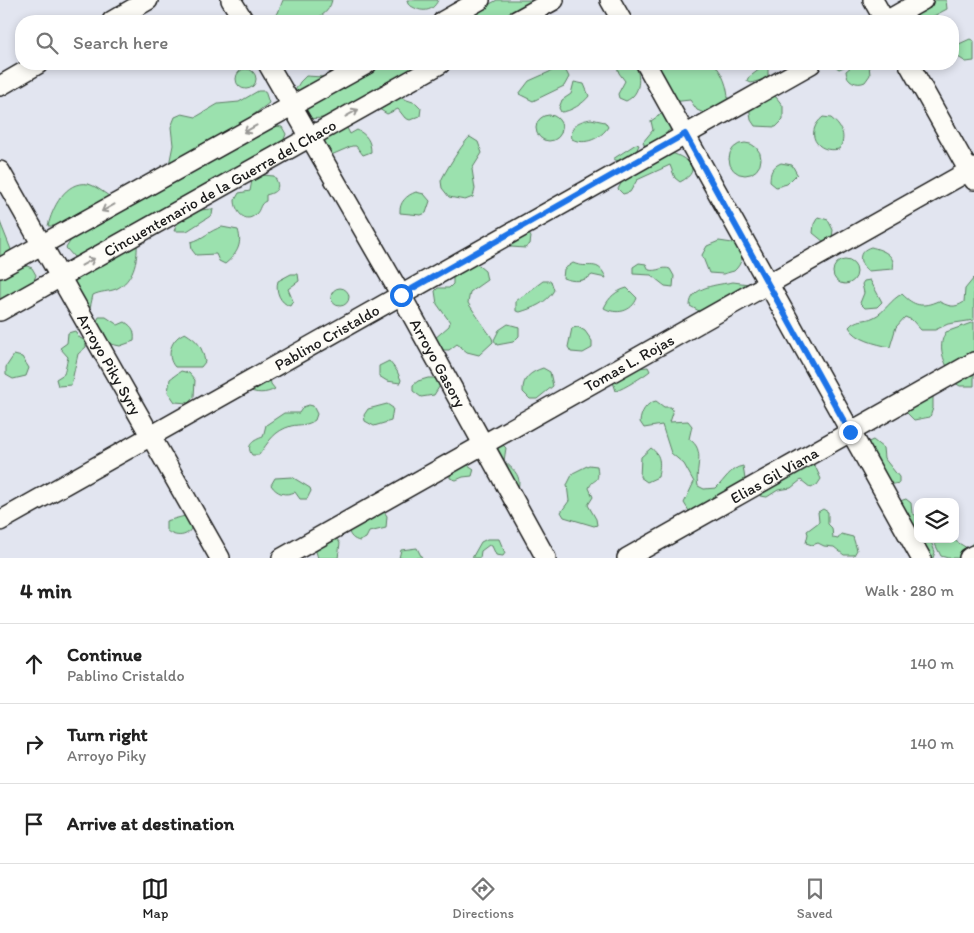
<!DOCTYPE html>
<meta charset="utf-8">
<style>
body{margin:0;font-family:Itim,sans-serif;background:#f2f2f2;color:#222}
.controls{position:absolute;right:15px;bottom:15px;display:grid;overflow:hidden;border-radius:10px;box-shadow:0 2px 8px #0003}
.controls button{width:45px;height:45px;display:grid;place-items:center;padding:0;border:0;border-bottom:1px solid #e0e0e0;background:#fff;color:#222;font:25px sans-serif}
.stop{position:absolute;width:15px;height:15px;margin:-11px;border:4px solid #1a73e8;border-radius:50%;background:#fff}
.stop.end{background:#1a73e8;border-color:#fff;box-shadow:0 1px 5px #0008}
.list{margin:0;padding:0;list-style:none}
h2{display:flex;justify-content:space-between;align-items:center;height:65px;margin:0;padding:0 20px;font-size:21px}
h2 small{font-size:16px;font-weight:400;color:#767676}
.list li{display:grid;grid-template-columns:32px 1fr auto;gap:15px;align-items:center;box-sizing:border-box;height:80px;padding:0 20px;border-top:1px solid #e0e0e0}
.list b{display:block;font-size:19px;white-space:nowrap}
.list p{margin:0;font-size:16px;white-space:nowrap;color:#767676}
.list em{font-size:16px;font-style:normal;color:#767676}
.icon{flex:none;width:28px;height:28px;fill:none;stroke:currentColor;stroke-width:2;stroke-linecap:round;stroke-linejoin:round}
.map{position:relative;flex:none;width:974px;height:558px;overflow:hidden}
.search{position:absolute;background:#fff;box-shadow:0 2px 8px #0003;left:15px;right:15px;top:15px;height:55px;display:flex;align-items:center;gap:12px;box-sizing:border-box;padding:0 18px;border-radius:20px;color:#767676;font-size:19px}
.sheet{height:305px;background:#fff}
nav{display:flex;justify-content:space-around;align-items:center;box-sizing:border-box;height:70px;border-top:1px solid #e0e0e0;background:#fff;font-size:14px;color:#767676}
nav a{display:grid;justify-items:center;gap:2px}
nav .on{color:#1c1c1c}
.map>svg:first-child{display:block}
</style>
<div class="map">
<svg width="974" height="558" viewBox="0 0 974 558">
<rect width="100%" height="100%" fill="#e2e5f0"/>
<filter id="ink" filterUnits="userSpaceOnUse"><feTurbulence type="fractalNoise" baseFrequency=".02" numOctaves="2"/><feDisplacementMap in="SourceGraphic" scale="10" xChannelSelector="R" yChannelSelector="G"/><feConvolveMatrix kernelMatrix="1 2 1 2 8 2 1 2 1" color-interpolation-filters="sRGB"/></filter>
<g filter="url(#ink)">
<path fill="#9be1ae" stroke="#5c7e65" d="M283 0H332C326 28 287 21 266 21L278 13Z
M407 0H438C432 14 419 12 408 4Z
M497 0H537L499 21H460Z
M928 0H946L947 9 924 21H901Z
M970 39 974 41V61L966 62 958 57 955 51 959 44Z
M384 64H423L327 118 300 119 293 94 300 82 306 76 323 77 328 83 332 93Z
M616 64H635C641 77 641 94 626 101L619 98 618 94 625 81 619 73Z
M661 64H714C723 73 728 88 728 100L706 114 697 110 690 100 672 102 657 71Z
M832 64H869L870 75 865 82C857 86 846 81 846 71L851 67 849 65 839 69Z
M764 66 768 68V78L751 83 747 81 748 78Z
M236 79a10 10 0 1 1 20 0a10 10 0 1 1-20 0Z
M556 69 566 71 569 77 564 86 533 101 519 94 529 81Z
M574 82 584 84 589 96C584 103 570 112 561 112L559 108 562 100 571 94Z
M258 91H265L269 103 252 116V122L282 127 286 134 283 142 137 244C138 260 133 281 116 289 108 292 101 291 93 295L90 308 83 311 70 294 78 256 74 257 66 248 91 207 56 226H48C52 209 65 180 88 184 96 186 104 193 112 198L168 170 173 145 171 127 175 117 182 114 196 117 218 104 239 102Z
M767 94 776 97 783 106V120L776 127 755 126 751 120 748 98Z
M395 96 416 103 421 108 420 116 410 120 405 118 398 109 387 114 379 109V107Z
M661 114H664L672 128 667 132V139L647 150 643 142 653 130 651 121Z
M536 128a13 13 0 1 1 26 0a13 13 0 1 1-26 0Z
M823 117 831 118C842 127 847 137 839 149 816 154 804 132 823 117Z
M591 119 605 122 608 127C601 138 585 146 572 139 569 125 579 121 591 119Z
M346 126 350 134 357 130C366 134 371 141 371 152L363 155 356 146H352L329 156 318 147 326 134Z
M470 137 478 142 482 153 472 169 475 189 473 197 465 200 449 197 442 188 441 181C444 173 464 141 470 137Z
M729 159a16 16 0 1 1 32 0a16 16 0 1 1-32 0Z
M636 144 639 145 636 152 621 162 613 159Z
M668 152C684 156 706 169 680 182L675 178 670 165 637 180 630 192 623 194 618 189 625 176Z
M781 163 792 165 797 174 787 184 776 187 770 182C770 172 772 167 781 163Z
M262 175 274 176C281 187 278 192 266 195V201C259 204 261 209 256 214 245 225 235 211 235 200L239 193 250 191 252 180Z
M416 192 424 194 430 201 426 213 421 215 400 213C399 202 407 195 416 192Z
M213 209 212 215 187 231H174C181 212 194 210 213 209Z
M818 217 828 220 833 230 832 238 824 242 813 233 814 224Z
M0 222 12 252 0 258Z
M222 227 238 230C243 245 236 255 225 264L219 261 216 254 196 255 192 250 191 242C203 239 210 230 222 227Z
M527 231 531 237 530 244 525 248 511 247 510 244Z
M719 241 739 244C743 255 743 263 734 271L723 274 709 273 702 255 707 246Z
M871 247C883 250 896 255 893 269L868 271C858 263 857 251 871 247Z
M833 272a12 12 0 1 1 24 0a12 12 0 1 1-24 0Z
M474 262 485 271 487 280 470 292 468 303 492 338 493 342 479 355 467 352 457 344 449 350H438L434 339 449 326 450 322 437 304 435 291 438 288H449L453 284V270Z
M573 263C589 270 598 258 606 278L592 275C584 282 573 282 563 278L564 269Z
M639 263 646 264 649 270C657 272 663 266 670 269L674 276 673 287 665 286 651 275 633 274V267Z
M27 266 32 268 36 275 33 283 0 302V279L22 267Z
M291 274H298L299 281 288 289 293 301 290 306C280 303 275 291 278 281Z
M974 278V320L948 324 935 330H921L912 320 905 317 896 327 890 347C876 344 856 340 849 327 856 318 865 322 874 317 885 312 891 299 902 294 914 306 922 308 938 301 948 306 954 309 964 302L965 289Z
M870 280 882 302 877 307 865 308 860 303 864 293 862 284 864 281Z
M543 281H551L554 290C547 303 533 308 520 312L516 311V301Z
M733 282 749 284 701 312 690 306C690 286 718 285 733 282Z
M331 297a9 9 0 1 1 18 0a9 9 0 1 1-18 0Z
M627 288 637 298C632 312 616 315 604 308 609 297 616 291 627 288Z
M99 317H106L118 325 125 322C133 327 135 331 134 341L120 346 106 343 103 337 104 331 98 329 96 323Z
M974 322V386H960L955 383C947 366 935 349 946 332Z
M508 324 519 327V336L513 342 497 345 494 340 499 330Z
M578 327 585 331 592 341V348L583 353 571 352 568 347 572 328Z
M75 331 80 338 86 341V347L78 354 71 385 58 386 56 379 64 374 68 357 60 348 67 343 68 333Z
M185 333C198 341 202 346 205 362L201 367H175C165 356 171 338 185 333Z
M14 355 22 357 29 368 26 376 13 379 6 375V367Z
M389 361 397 371 401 380 400 383 387 381 379 376V366Z
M648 367 650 371C644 376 623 389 616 391L613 382 636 368Z
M543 368 550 372 553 386 537 399H530L523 392C522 378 531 372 543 368Z
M181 371 189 373 195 380 194 397 188 403 175 402 168 392 170 379Z
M279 374 270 378 271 384 275 389C266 394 256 394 246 389Z
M428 378H434L441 384 434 395 421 397 413 391V385L418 381Z
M913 386 933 395V408L930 417 914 420 907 413 904 390Z
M656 401 664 407H671L673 413 670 422 688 421 692 426 689 439C707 450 694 470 698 486L704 489 716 488C725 480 730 468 743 466L746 486 691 514 684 503 694 482 684 464 671 453 662 425 644 428 640 422C641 412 646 403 656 401Z
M387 404 393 408 391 421 374 426 365 421 364 415 368 409Z
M309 405 313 406 317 414 315 420C307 426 300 424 291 426 274 431 269 441 259 455H252C245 445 254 440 263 437L266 425 284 413H299L303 407Z
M873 440 883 448 884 458 899 477V483L889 485 864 444Z
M502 444 506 448 504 461C513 469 522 476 518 488L489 452Z
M651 448C662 456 660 465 658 477L647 482 640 477 641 457Z
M465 463 474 469 472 476 463 477 456 480 450 478V471Z
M809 464 815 466 821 479 817 485 811 488 801 480 791 488 778 490 767 497 760 496V493Z
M589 465 597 466C600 486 594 476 589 488L593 497 588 505 596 519 597 525 594 526 564 517 561 512 569 501 567 485 573 473Z
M292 477 310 488 311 491 307 499H300L295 492C285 496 277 494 271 485L275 478Z
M906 499 911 503 912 513 918 517V539H930L935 552 933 558H924L897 502Z
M823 509 828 512V524L832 528 833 538 838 539 841 534 853 537 857 550 854 555H844L834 547 824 546 818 543 812 545 806 543 808 534 807 531 819 522 818 512Z
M383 510 387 516 386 528 369 532 366 538 360 541C354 540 349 536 349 530Z
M185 516 192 525C190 538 174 538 166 530V521Z
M336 538 340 543 338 558H318L314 545Z
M487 539H499L505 553 503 556 496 555 492 546 489 545 481 551 480 558H472L481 542Z
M942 539H952L967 548 974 542V558H948L941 556 935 544Z
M417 548 422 558H399L401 550Z"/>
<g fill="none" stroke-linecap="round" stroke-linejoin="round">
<g stroke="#1c1c1c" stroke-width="22">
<g id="minor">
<path d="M231 0 244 21"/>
<path d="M610 0 622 21"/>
<path d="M873 0 885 21"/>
<path d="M112 21 148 0"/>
<path d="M443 21 480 0"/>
<path d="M516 21 554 0"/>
<path d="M886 21 923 0"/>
<path id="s1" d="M268 64 401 295 546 558"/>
<path d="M646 64 921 558"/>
<path d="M909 64 974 180"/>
<path d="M0 86 38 64"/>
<path id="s2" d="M0 171 220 558"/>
<path d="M0 268 367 64"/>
<path id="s3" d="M0 311 440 64"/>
<path id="s4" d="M0 521 811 64"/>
<path id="s5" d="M282 558 974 168"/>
<path id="s6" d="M627 558 974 362"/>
<path d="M969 558 974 555"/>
</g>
</g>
<use href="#minor" stroke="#fdfcf7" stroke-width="19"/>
</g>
<defs><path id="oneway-shaft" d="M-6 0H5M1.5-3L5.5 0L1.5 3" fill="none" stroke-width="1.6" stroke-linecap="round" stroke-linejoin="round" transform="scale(1.25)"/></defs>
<g stroke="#989794">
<use href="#oneway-shaft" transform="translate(352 113) rotate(-29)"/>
<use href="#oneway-shaft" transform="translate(250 129) rotate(151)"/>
<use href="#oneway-shaft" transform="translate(108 208) rotate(151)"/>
<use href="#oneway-shaft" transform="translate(88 262) rotate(-29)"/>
</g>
</g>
<g fill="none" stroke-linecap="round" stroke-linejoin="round" filter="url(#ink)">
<path stroke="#1a73e8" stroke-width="6" d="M401 295 685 134 850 432"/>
</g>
<g text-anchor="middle" stroke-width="4" stroke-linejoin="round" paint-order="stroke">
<g font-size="16" fill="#1c1c1c" stroke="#fdfcf7">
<text dy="6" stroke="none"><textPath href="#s3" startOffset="252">Cincuentenario de la Guerra del Chaco</textPath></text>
<text dy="6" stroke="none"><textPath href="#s4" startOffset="375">Pablino Cristaldo</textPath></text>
<text dy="6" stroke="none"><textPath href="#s1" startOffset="344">Arroyo Gasory</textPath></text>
<text dy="6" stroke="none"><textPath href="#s5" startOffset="398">Tomas L. Rojas</textPath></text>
<text dy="6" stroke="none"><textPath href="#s2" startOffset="222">Arroyo Piky Syry</textPath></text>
<text dy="6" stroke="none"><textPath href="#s6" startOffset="169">Elias Gil Viana</textPath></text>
</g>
</g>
</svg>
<div class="controls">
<button><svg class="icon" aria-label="layers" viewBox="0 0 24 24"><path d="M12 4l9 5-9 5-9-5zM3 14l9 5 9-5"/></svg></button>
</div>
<div class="stop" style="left:401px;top:295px"></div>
<div class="stop end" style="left:850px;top:432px"></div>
<div class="search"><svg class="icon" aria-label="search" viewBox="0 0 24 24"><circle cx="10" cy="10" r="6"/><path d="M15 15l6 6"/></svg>Search here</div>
</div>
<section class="sheet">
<h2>4 min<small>Walk · 280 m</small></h2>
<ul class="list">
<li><svg class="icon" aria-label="ahead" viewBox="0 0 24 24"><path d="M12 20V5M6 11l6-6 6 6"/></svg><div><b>Continue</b><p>Pablino Cristaldo</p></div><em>140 m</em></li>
<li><svg class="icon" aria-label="right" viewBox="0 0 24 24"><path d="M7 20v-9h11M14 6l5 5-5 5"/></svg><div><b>Turn right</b><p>Arroyo Piky</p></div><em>140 m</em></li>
<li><svg class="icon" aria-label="arrive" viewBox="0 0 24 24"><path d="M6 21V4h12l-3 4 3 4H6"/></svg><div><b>Arrive at destination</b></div></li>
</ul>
</section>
<nav>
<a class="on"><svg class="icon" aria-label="map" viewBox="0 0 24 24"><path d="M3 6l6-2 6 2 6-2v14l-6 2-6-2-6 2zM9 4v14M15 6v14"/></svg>Map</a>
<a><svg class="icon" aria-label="directions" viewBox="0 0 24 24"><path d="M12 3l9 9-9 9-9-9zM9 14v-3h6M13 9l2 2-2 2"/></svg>Directions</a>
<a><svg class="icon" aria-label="saved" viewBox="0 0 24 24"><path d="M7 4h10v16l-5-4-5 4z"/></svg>Saved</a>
</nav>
